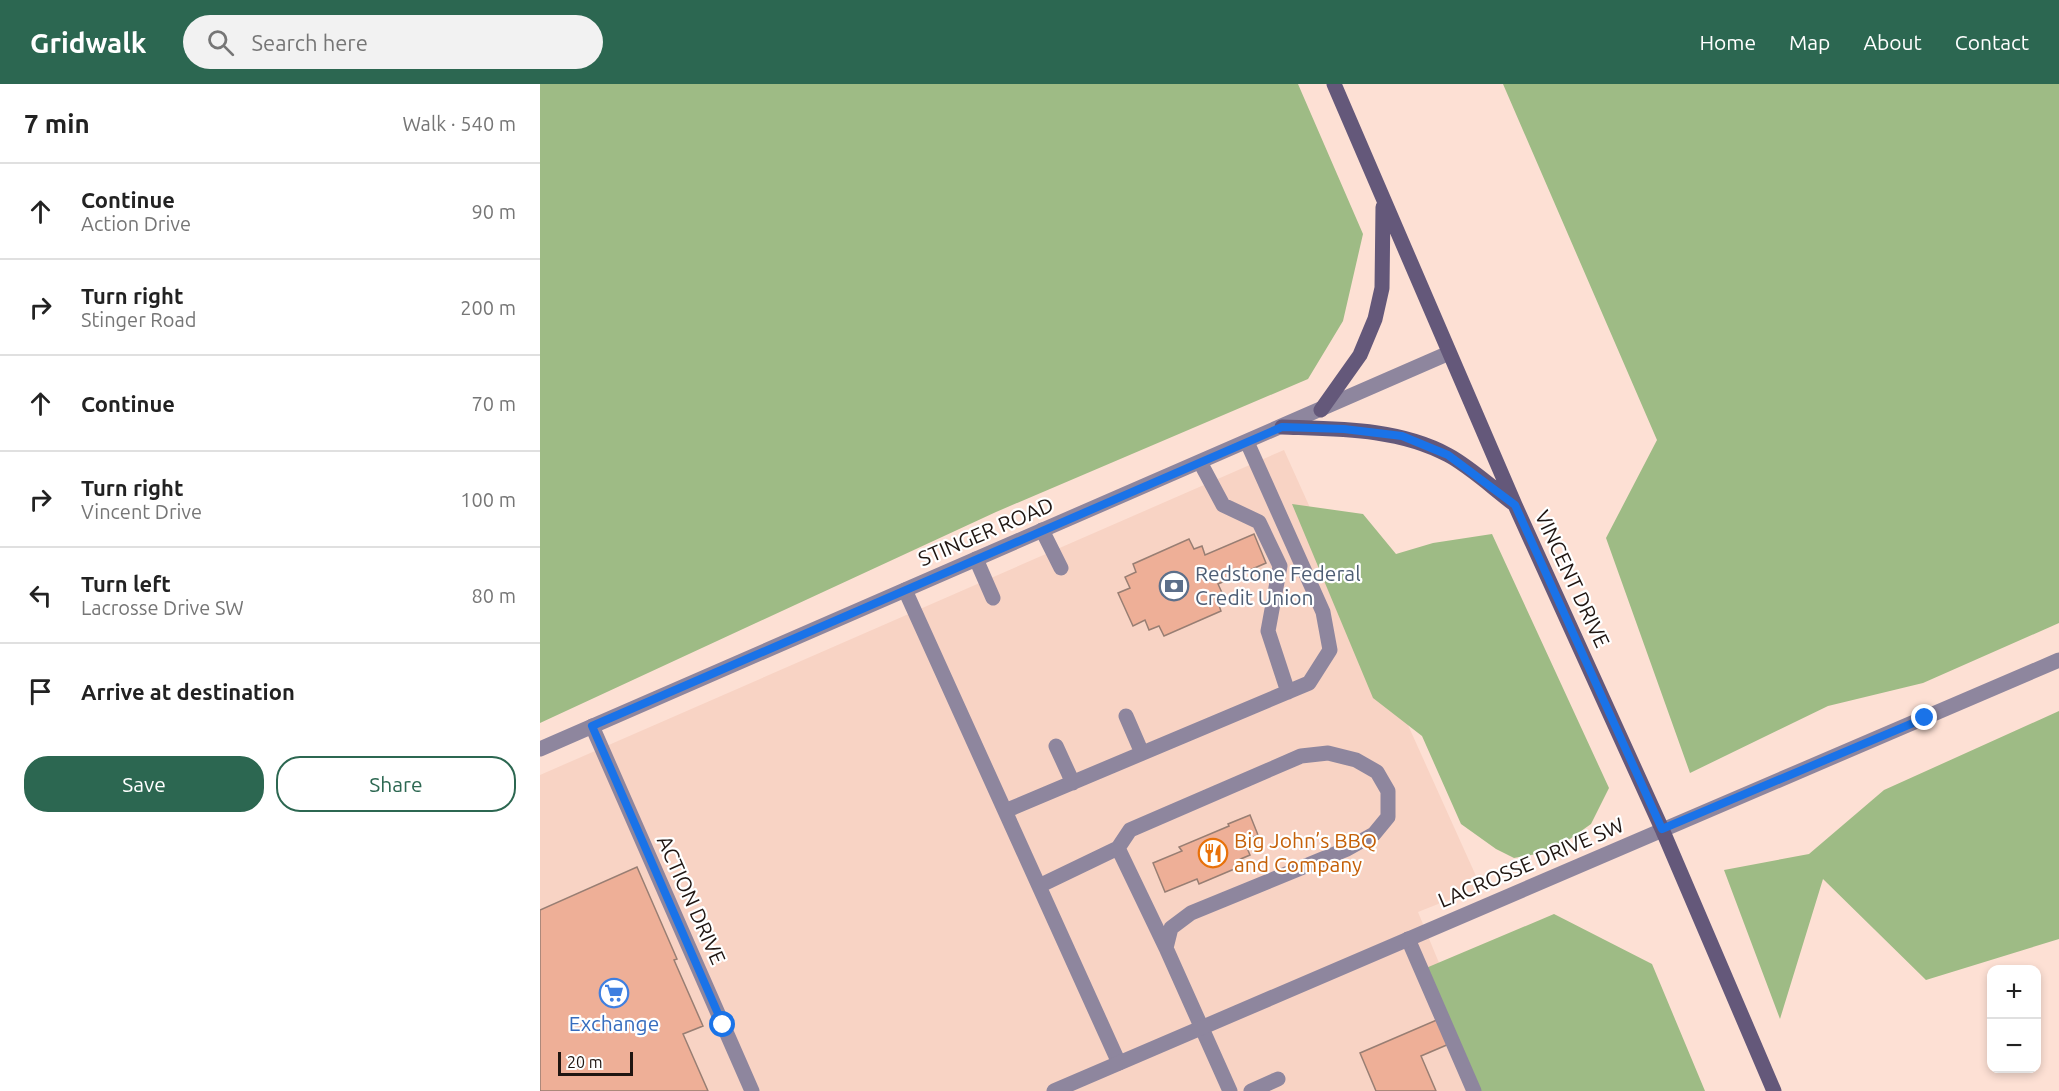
<!DOCTYPE html>
<meta charset="utf-8">
<style>
body{margin:0;font-family:Ubuntu,sans-serif;background:#f2f2f2;color:#222}
.controls{position:absolute;right:18px;bottom:18px;display:grid;overflow:hidden;border-radius:12px;box-shadow:0 3px 9px #0003}
.controls button{width:54px;height:54px;display:grid;place-items:center;padding:0;border:0;border-bottom:2px solid #e0e0e0;background:#fff;color:#222;font:30px sans-serif}
.scale{position:absolute;left:18px;bottom:15px;width:75px;box-sizing:border-box;padding-left:6px;border:3px solid #1f1511;border-top:0;font-size:16px;line-height:21px;white-space:nowrap;color:#1f1511;-webkit-text-stroke:4px #fff;paint-order:stroke}
.stop{position:absolute;width:18px;height:18px;margin:-14px;border:4px solid #1a73e8;border-radius:50%;background:#fff}
.stop.end{background:#1a73e8;border-color:#fff;box-shadow:0 2px 6px #0008}
.list{margin:0;padding:0;list-style:none}
h2{display:flex;justify-content:space-between;align-items:center;height:78px;margin:0;padding:0 24px;font-size:26px}
h2 small{font-size:20px;font-weight:400;color:#767676}
.list li{display:grid;grid-template-columns:39px 1fr auto;gap:18px;align-items:center;box-sizing:border-box;height:96px;padding:0 24px;border-top:2px solid #e0e0e0}
.list b{display:block;font-size:22px;white-space:nowrap}
.list p{margin:0;font-size:20px;white-space:nowrap;color:#767676}
.list em{font-size:20px;font-style:normal;color:#767676}
.actions{display:flex;gap:12px;padding:18px 24px}
.actions a{flex:1;padding:14px 0;border:2px solid #2c6751;border-radius:24px;text-align:center;font-size:21px;color:#2c6751}
.actions .main{background:#2c6751;color:#fff}
.icon{flex:none;width:33px;height:33px;fill:none;stroke:currentColor;stroke-width:2;stroke-linecap:round;stroke-linejoin:round}
.map{position:relative;flex:none;width:1519px;height:1007px;overflow:hidden}
header{display:flex;align-items:center;gap:36px;box-sizing:border-box;height:84px;padding:0 30px;background:#2c6751;color:#fff}
header strong{font-size:28px}
nav{display:flex;gap:33px;margin-inline-start:auto;font-size:21px}
.search{width:420px;height:54px;background:#f2f2f2;display:flex;align-items:center;gap:15px;box-sizing:border-box;padding:0 21px;border-radius:33px;color:#767676;font-size:22px}
main{display:flex}
aside{flex:1;background:#fff}
.map>svg:first-child{display:block}
</style>
<header>
<strong>Gridwalk</strong>
<div class="search"><svg class="icon" aria-label="search" viewBox="0 0 24 24"><circle cx="10" cy="10" r="6"/><path d="M15 15l6 6"/></svg>Search here</div>
<nav><a>Home</a><a>Map</a><a>About</a><a>Contact</a></nav>
</header>
<main>
<aside>
<h2>7 min<small>Walk · 540 m</small></h2>
<ul class="list">
<li><svg class="icon" aria-label="ahead" viewBox="0 0 24 24"><path d="M12 20V5M6 11l6-6 6 6"/></svg><div><b>Continue</b><p>Action Drive</p></div><em>90 m</em></li>
<li><svg class="icon" aria-label="right" viewBox="0 0 24 24"><path d="M7 20v-9h11M14 6l5 5-5 5"/></svg><div><b>Turn right</b><p>Stinger Road</p></div><em>200 m</em></li>
<li><svg class="icon" aria-label="ahead" viewBox="0 0 24 24"><path d="M12 20V5M6 11l6-6 6 6"/></svg><div><b>Continue</b></div><em>70 m</em></li>
<li><svg class="icon" aria-label="right" viewBox="0 0 24 24"><path d="M7 20v-9h11M14 6l5 5-5 5"/></svg><div><b>Turn right</b><p>Vincent Drive</p></div><em>100 m</em></li>
<li><svg class="icon" aria-label="left" viewBox="0 0 24 24"><path d="M17 20v-9H6M10 6l-5 5 5 5"/></svg><div><b>Turn left</b><p>Lacrosse Drive SW</p></div><em>80 m</em></li>
<li><svg class="icon" aria-label="arrive" viewBox="0 0 24 24"><path d="M6 21V4h12l-3 4 3 4H6"/></svg><div><b>Arrive at destination</b></div></li>
</ul>
<div class="actions"><a class="main">Save</a><a>Share</a></div>
</aside>
<div class="map">
<svg width="1519" height="1007" viewBox="0 0 1519 1007">
<rect width="100%" height="100%" fill="#fde0d4"/>
<path fill="#f8d3c4" d="M744 366 941 803 878 828 952 1007H0V691Z"/>
<path fill="#9ebb85" d="M0 0H758L823 150 803 237 768 295 456 428 0 639Z
M963 0H1519V539L1383 599 1288 622 1150 689 1066 454 1117 356Z
M752 420 823 430 856 470 893 459 952 450 1069 704 1051 740 1013 767 974 774 956 765 921 740 882 652 833 614Z
M1519 627V855L1386 896 1283 795 1240 935 1184 786 1269 770 1344 706Z
M1014 830 1112 880 1165 1007H941L886 884Z"/>
<path fill="#eeaf97" stroke="#987e73" stroke-width="1.5" d="M714 450 726 479 678 500 684 513 677 516 681 527 624 552 619 542 609 546 605 536 593 542 578 509 590 504 585 493 596 488 593 480 649 455 654 465 662 462 665 471Z
M710 731 718 751 704 757 710 771 696 777 699 783 659 800 657 795 625 808 613 779 642 767 639 763 689 742 688 740Z
M97 783 137 875 134 876 163 942 143 950 168 1007H0V826Z
M899 935 909 960 881 972 896 1007H836L820 969Z"/>
<g fill="none" stroke-linecap="round" stroke-linejoin="round">
<path stroke="#8e869e" stroke-width="15" d="M660 378 683 421 719 438 740 482 728 547 748 608
M502 446 521 484
M436 475 453 514
M365 506 579 979
M586 632 602 669
M52 642 212 1007
M516 662 533 699
M465 727 769 599 790 566 783 528 707 358
M578 764 626 864 690 1007
M499 802 578 764 590 746 761 672 788 669 816 676 837 688 848 707V733L834 750 807 765 651 829 631 844 626 864
M868 855 934 1007
M711 1007 738 995"/>
<path stroke="#8e869e" stroke-width="15" d="M0 665 909 269
M514 1007 1519 576"/>
<path stroke="#64587a" stroke-width="15" d="M794 0 975 421 1122 745 1234 1007
M781 326 820 271 835 235 842 204 843 123
M742 343C798 345 858 344 908 371 929 382 954 405 974 420"/>
</g>
<g fill="none" stroke-linecap="round" stroke-linejoin="round">
<path stroke="#1a73e8" stroke-width="8" d="M183 941 52 642 742 343 804 345 862 352 908 371 975 421 1122 745 1385 634"/>
</g>
<defs>
<g id="bank-ring" transform="scale(1.5)"><circle r="9.5" fill="#fff" stroke="#5c6f8a" stroke-width="1.5"/><path d="M-6-4H6V4H-6ZM0-2.3a2.3 2.3 0 1 0 0 4.6a2.3 2.3 0 1 0 0-4.6Z" fill="#5c6f8a"/></g>
<g id="restaurant-ring" transform="scale(1.5)"><circle r="9.5" fill="#fff" stroke="#e8710a" stroke-width="1.5"/><path d="M-5-6h1v4h1v-4h1v4h1v-4h1v5L-1.5 .5V6h-2V.5L-5-1ZM5-6V6H3V1.5H1.5Q1.5-4 5-6Z" fill="#e8710a"/></g>
<g id="supermarket-ring" transform="scale(1.5)"><circle r="9.5" fill="#fff" stroke="#3f7fe0" stroke-width="1.5"/><path d="M-6-5.5h2.5l.6 2H6L4.5 2H-2.5L-4.4-4H-6ZM-1.5 3.2a1.3 1.3 0 1 0 .1 0ZM3 3.2a1.3 1.3 0 1 0 .1 0Z" fill="#3f7fe0"/></g>
</defs>
<g fill-rule="evenodd">
<use href="#bank-ring" x="634" y="502"/>
<use href="#restaurant-ring" x="673" y="769"/>
<use href="#supermarket-ring" x="74" y="909"/>
</g>
<g text-anchor="middle" stroke-width="4.5" stroke-linejoin="round" paint-order="stroke">
<g font-size="21" fill="#1f1511" stroke="#fff">
<text transform="translate(446 448) rotate(-23)" y="7">STINGER ROAD</text>
<text transform="translate(1032 495) rotate(65)" y="7">VINCENT DRIVE</text>
<text transform="translate(991 779) rotate(-23)" y="7">LACROSSE DRIVE SW</text>
<text transform="translate(151 816) rotate(66)" y="7">ACTION DRIVE</text>
</g>
<g font-size="21" fill="#4e5e75" stroke="#fff" text-anchor="start">
<text x="655" y="497">Redstone Federal<tspan x="655" dy="24">Credit Union</tspan></text>
</g>
<g font-size="21" fill="#c56008" stroke="#fff" text-anchor="start">
<text x="694" y="764">Big John’s BBQ<tspan x="694" dy="24">and Company</tspan></text>
</g>
<g font-size="21" fill="#366cbe" stroke="#fff">
<text x="74" y="947">Exchange</text>
</g>
</g>
</svg>
<div class="controls">
<button>+</button>
<button>−</button>
</div>
<div class="scale">20 m</div>
<div class="stop" style="left:183px;top:941px"></div>
<div class="stop end" style="left:1385px;top:634px"></div>
</div>
</main>
